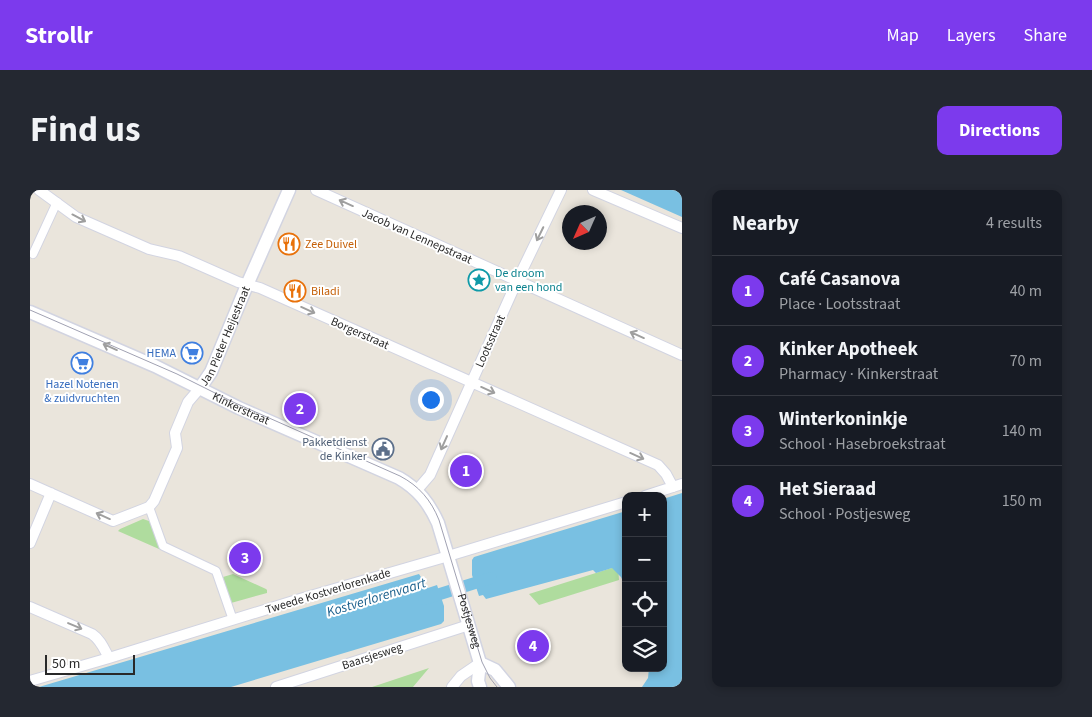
<!DOCTYPE html>
<meta charset="utf-8">
<style>
body{margin:0;font-family:"Source Sans 3",sans-serif;background:#242831;color:#f1f3f6}
.controls{position:absolute;right:15px;bottom:15px;display:grid;overflow:hidden;border-radius:10px;box-shadow:0 2px 8px #0003}
.controls button{width:45px;height:45px;display:grid;place-items:center;padding:0;border:0;border-bottom:1px solid #363941;background:#171b24;color:#f1f3f6;font:25px sans-serif}
.compass{position:absolute;left:532px;top:15px;width:45px;height:45px;border-radius:50%;background:#171b24;box-shadow:0 2px 8px #0003;rotate:225deg}
.scale{position:absolute;left:15px;bottom:12px;width:90px;box-sizing:border-box;padding-left:5px;border:2px solid #292929;border-top:0;font-size:14px;line-height:18px;white-space:nowrap;color:#292929;-webkit-text-stroke:4px #fff;paint-order:stroke}
.you{position:absolute;left:400px;top:209px;width:18px;height:18px;margin:-12px;border:4px solid #fff;border-radius:50%;background:#1a73e8;box-shadow:0 0 0 8px #1a73e833}
.badge{display:grid;place-items:center;width:32px;height:32px;border-radius:50%;background:#7c3aed;color:#fff;font-size:16px;font-weight:700}
.pin{position:absolute;translate:-50% -50%;border:2px solid #fff;box-shadow:0 1px 5px #0006}
.list{margin:0;padding:0;list-style:none}
h2{display:flex;justify-content:space-between;align-items:center;height:65px;margin:0;padding:0 20px;font-size:21px}
h2 small{font-size:16px;font-weight:400;color:#9ea1a6}
.list li{display:grid;grid-template-columns:32px 1fr auto;gap:15px;align-items:center;box-sizing:border-box;height:70px;padding:0 20px;border-top:1px solid #363941}
.list b{display:block;font-size:19px;white-space:nowrap}
.list p{margin:0;font-size:16px;white-space:nowrap;color:#9ea1a6}
.list em{font-size:16px;font-style:normal;color:#9ea1a6}
.icon{flex:none;width:28px;height:28px;fill:none;stroke:currentColor;stroke-width:2;stroke-linecap:round;stroke-linejoin:round}
.map{position:relative;flex:none;width:652px;height:497px;overflow:hidden;border-radius:10px}
header{display:flex;align-items:center;gap:30px;box-sizing:border-box;height:70px;padding:0 25px;background:#7c3aed;color:#fff}
header strong{font-size:24px}
nav{display:flex;gap:28px;margin-inline-start:auto;font-size:18px}
.intro{display:flex;align-items:center;justify-content:space-between;box-sizing:border-box;height:120px;padding:0 30px}
h1{margin:0;font-size:35px}
.button{padding:12px 22px;border-radius:10px;background:#7c3aed;color:#fff;font-size:18px;font-weight:700}
main{display:flex;gap:30px;padding:0 30px}
aside{flex:1;background:#171b24;border-radius:10px;box-shadow:0 2px 8px #0003}
.map>svg:first-child{display:block}
</style>
<header>
<strong>Strollr</strong>
<nav><a>Map</a><a>Layers</a><a>Share</a></nav>
</header>
<div class="intro"><h1>Find us</h1><a class="button">Directions</a></div>
<main>
<div class="map">
<svg width="652" height="497" viewBox="0 0 652 497">
<rect width="100%" height="100%" fill="#eae5dc"/>
<path fill="#afdc9e" d="M113 329 119 331 121 334 130 356 129 359 88 341 90 339Z
M588 376 589 390 509 415 499 404Z
M203 384 236 399 237 400V403L201 413 193 387Z
M399 478 383 497H342Z"/>
<path fill="#79c0e2" d="M591 0H652V27Z
M652 303V497H612L618 488 619 478H633V309Z
M596 321V398L591 387 582 378 566 383 563 380 456 409 453 405 449 406 442 385V370L444 367Z
M389 384 398 398 407 395 414 416V431L411 434 201 497H9Z"/>
<g fill="none" stroke-linecap="round" stroke-linejoin="round">
<path stroke="#79c0e2" stroke-width="12" d="M394 409 461 388"/>
<g stroke="#d2d4e1" stroke-width="10">
<path id="pedestrian" d="M3 64 27 12
M119 317 133 356 186 381 203 430"/>
</g>
<g stroke="#d2d4e1" stroke-width="12">
<path id="minor" d="M9 0 46 27 119 59 149 66 208 92 230 98 628 275 636 284 643 297
M286 0 652 165
M563 0 652 38
M0 294 83 331 119 317 124 311 147 258 145 243 158 212 170 198
M387 300 400 285 404 276 487 91 531 0
M615 306 652 294
M0 353 21 303
M0 417 62 444C71 450 74 459 79 468
M0 491 79 468 270 409 415 367 596 312
M246 497 439 435
M422 497 431 486 450 473"/>
</g>
<g stroke="#d2d4e1" stroke-width="15">
<g id="tertiary">
<path id="s1" d="M0 122 125 176 209 218 369 288C388 299 399 313 408 333L450 473 448 491 450 497"/>
<path id="s2" d="M170 198 181 182 217 95 259 0"/>
<path d="M450 473 465 480 479 497"/>
</g>
</g>
<use href="#pedestrian" stroke="#fff" stroke-width="8"/>
<use href="#minor" stroke="#fff" stroke-width="10"/>
<use href="#tertiary" stroke="#fff" stroke-width="12"/>
<path stroke="#a0a1b2" stroke-width="1" id="s3" d="M0 120 147 184 203 212 370 286C389 296 401 310 409 330L452 472 460 488 467 497"/>
</g>
<defs><path id="oneway-shaft" d="M-6 0H5M1.5-3L5.5 0L1.5 3" fill="none" stroke-width="1.6" stroke-linecap="round" stroke-linejoin="round" transform="scale(1.25)"/></defs>
<g stroke="#9f9f9f">
<use href="#oneway-shaft" transform="translate(316 13) rotate(-156)"/>
<use href="#oneway-shaft" transform="translate(49 28) rotate(28)"/>
<use href="#oneway-shaft" transform="translate(510 44) rotate(116)"/>
<use href="#oneway-shaft" transform="translate(278 120) rotate(24)"/>
<use href="#oneway-shaft" transform="translate(607 145) rotate(-156)"/>
<use href="#oneway-shaft" transform="translate(80 157) rotate(-156)"/>
<use href="#oneway-shaft" transform="translate(458 200) rotate(24)"/>
<use href="#oneway-shaft" transform="translate(414 253) rotate(114)"/>
<use href="#oneway-shaft" transform="translate(607 266) rotate(24)"/>
<use href="#oneway-shaft" transform="translate(73 326) rotate(-156)"/>
<use href="#oneway-shaft" transform="translate(45 436) rotate(23)"/>
</g>
<defs>
<g id="restaurant-ring" transform="scale(1.125)"><circle r="9.5" fill="#fff" stroke="#e8710a" stroke-width="1.5"/><path d="M-5-6h1v4h1v-4h1v4h1v-4h1v5L-1.5 .5V6h-2V.5L-5-1ZM5-6V6H3V1.5H1.5Q1.5-4 5-6Z" fill="#e8710a"/></g>
<g id="sight-ring" transform="scale(1.125)"><circle r="9.5" fill="#fff" stroke="#0f9aa8" stroke-width="1.5"/><path d="M0-6L1.8-2.2L6-1.7L2.9 1.2L3.7 5.4L0 3.3L-3.7 5.4L-2.9 1.2L-6-1.7L-1.8-2.2Z" fill="#0f9aa8"/></g>
<g id="supermarket-ring" transform="scale(1.125)"><circle r="9.5" fill="#fff" stroke="#3f7fe0" stroke-width="1.5"/><path d="M-6-5.5h2.5l.6 2H6L4.5 2H-2.5L-4.4-4H-6ZM-1.5 3.2a1.3 1.3 0 1 0 .1 0ZM3 3.2a1.3 1.3 0 1 0 .1 0Z" fill="#3f7fe0"/></g>
<g id="civic-ring" transform="scale(1.125)"><circle r="9.5" fill="#fff" stroke="#5c6f8a" stroke-width="1.5"/><path d="M-.6-6.5H3V-4.5H.6V-3L4-1V1h2V6H-6V1h2V-1L-.6-3ZM-1.2 2.5V6h2.4V2.5Z" fill="#5c6f8a"/></g>
</defs>
<g fill-rule="evenodd">
<use href="#restaurant-ring" x="259" y="54"/>
<use href="#sight-ring" x="449" y="90"/>
<use href="#restaurant-ring" x="265" y="101"/>
<use href="#supermarket-ring" x="162" y="163"/>
<use href="#supermarket-ring" x="52" y="173"/>
<use href="#civic-ring" x="353" y="259"/>
</g>
<g text-anchor="middle" stroke-width="4" stroke-linejoin="round" paint-order="stroke">
<g font-size="12" fill="#292929" stroke="#fff">
<text transform="translate(387 46) rotate(24)" y="4">Jacob van Lennepstraat</text>
<text transform="translate(330 143) rotate(24)" y="4">Borgerstraat</text>
<text dy="4" stroke="none"><textPath href="#s2" startOffset="58">Jan Pieter Heijestraat</textPath></text>
<text transform="translate(460 151) rotate(-66)" y="4">Lootsstraat</text>
<text dy="4" stroke="none"><textPath href="#s1" startOffset="232">Kinkerstraat</textPath></text>
<text transform="translate(298 401) rotate(-17)" y="4">Tweede Kostverlorenkade</text>
<text dy="4" stroke="none"><textPath href="#s3" startOffset="571">Postjesweg</textPath></text>
<text transform="translate(342 466) rotate(-18)" y="4">Baarsjesweg</text>
</g>
<g font-size="12" fill="#c56008" stroke="#fff" text-anchor="start">
<text x="275" y="58">Zee Duivel</text>
<text x="281" y="105">Biladi</text>
</g>
<g font-size="12" fill="#0d838f" stroke="#fff" text-anchor="start">
<text x="465" y="87">De droom<tspan x="465" dy="14">van een hond</tspan></text>
</g>
<g font-size="12" fill="#366cbe" stroke="#fff" text-anchor="end">
<text x="146" y="167">HEMA</text>
<text x="52" y="198" text-anchor="middle">Hazel Notenen<tspan x="52" dy="14">&amp; zuidvruchten</tspan></text>
</g>
<g font-size="12" fill="#4e5e75" stroke="#fff" text-anchor="end">
<text x="337" y="256">Pakketdienst<tspan x="337" dy="14">de Kinker</tspan></text>
</g>
<g font-size="14" font-style="italic" fill="#1a5f8c" stroke="#fff">
<text transform="translate(346 407) rotate(-17)" y="5">Kostverlorenvaart</text>
</g>
</g>
</svg>
<div class="controls">
<button>+</button>
<button>−</button>
<button><svg class="icon" aria-label="locate" viewBox="0 0 24 24"><circle cx="12" cy="12" r="6"/><path d="M12 2v4M12 18v4M2 12h4M18 12h4"/></svg></button>
<button><svg class="icon" aria-label="layers" viewBox="0 0 24 24"><path d="M12 4l9 5-9 5-9-5zM3 14l9 5 9-5"/></svg></button>
</div>
<svg class="compass" viewBox="-18 -18 36 36"><path d="M0-13l5 13h-10z" fill="#e53935"/><path d="M0 13l5-13h-10z" fill="#9ea1a6"/></svg>
<div class="scale">50 m</div>
<div class="you"></div>
<div class="pin badge" style="left:436px;top:281px">1</div>
<div class="pin badge" style="left:270px;top:219px">2</div>
<div class="pin badge" style="left:215px;top:368px">3</div>
<div class="pin badge" style="left:503px;top:456px">4</div>
</div>
<aside>
<h2>Nearby<small>4 results</small></h2>
<ul class="list">
<li><span class="badge">1</span><div><b>Café Casanova</b><p>Place · Lootsstraat</p></div><em>40 m</em></li>
<li><span class="badge">2</span><div><b>Kinker Apotheek</b><p>Pharmacy · Kinkerstraat</p></div><em>70 m</em></li>
<li><span class="badge">3</span><div><b>Winterkoninkje</b><p>School · Hasebroekstraat</p></div><em>140 m</em></li>
<li><span class="badge">4</span><div><b>Het Sieraad</b><p>School · Postjesweg</p></div><em>150 m</em></li>
</ul>
</aside>
</main>
